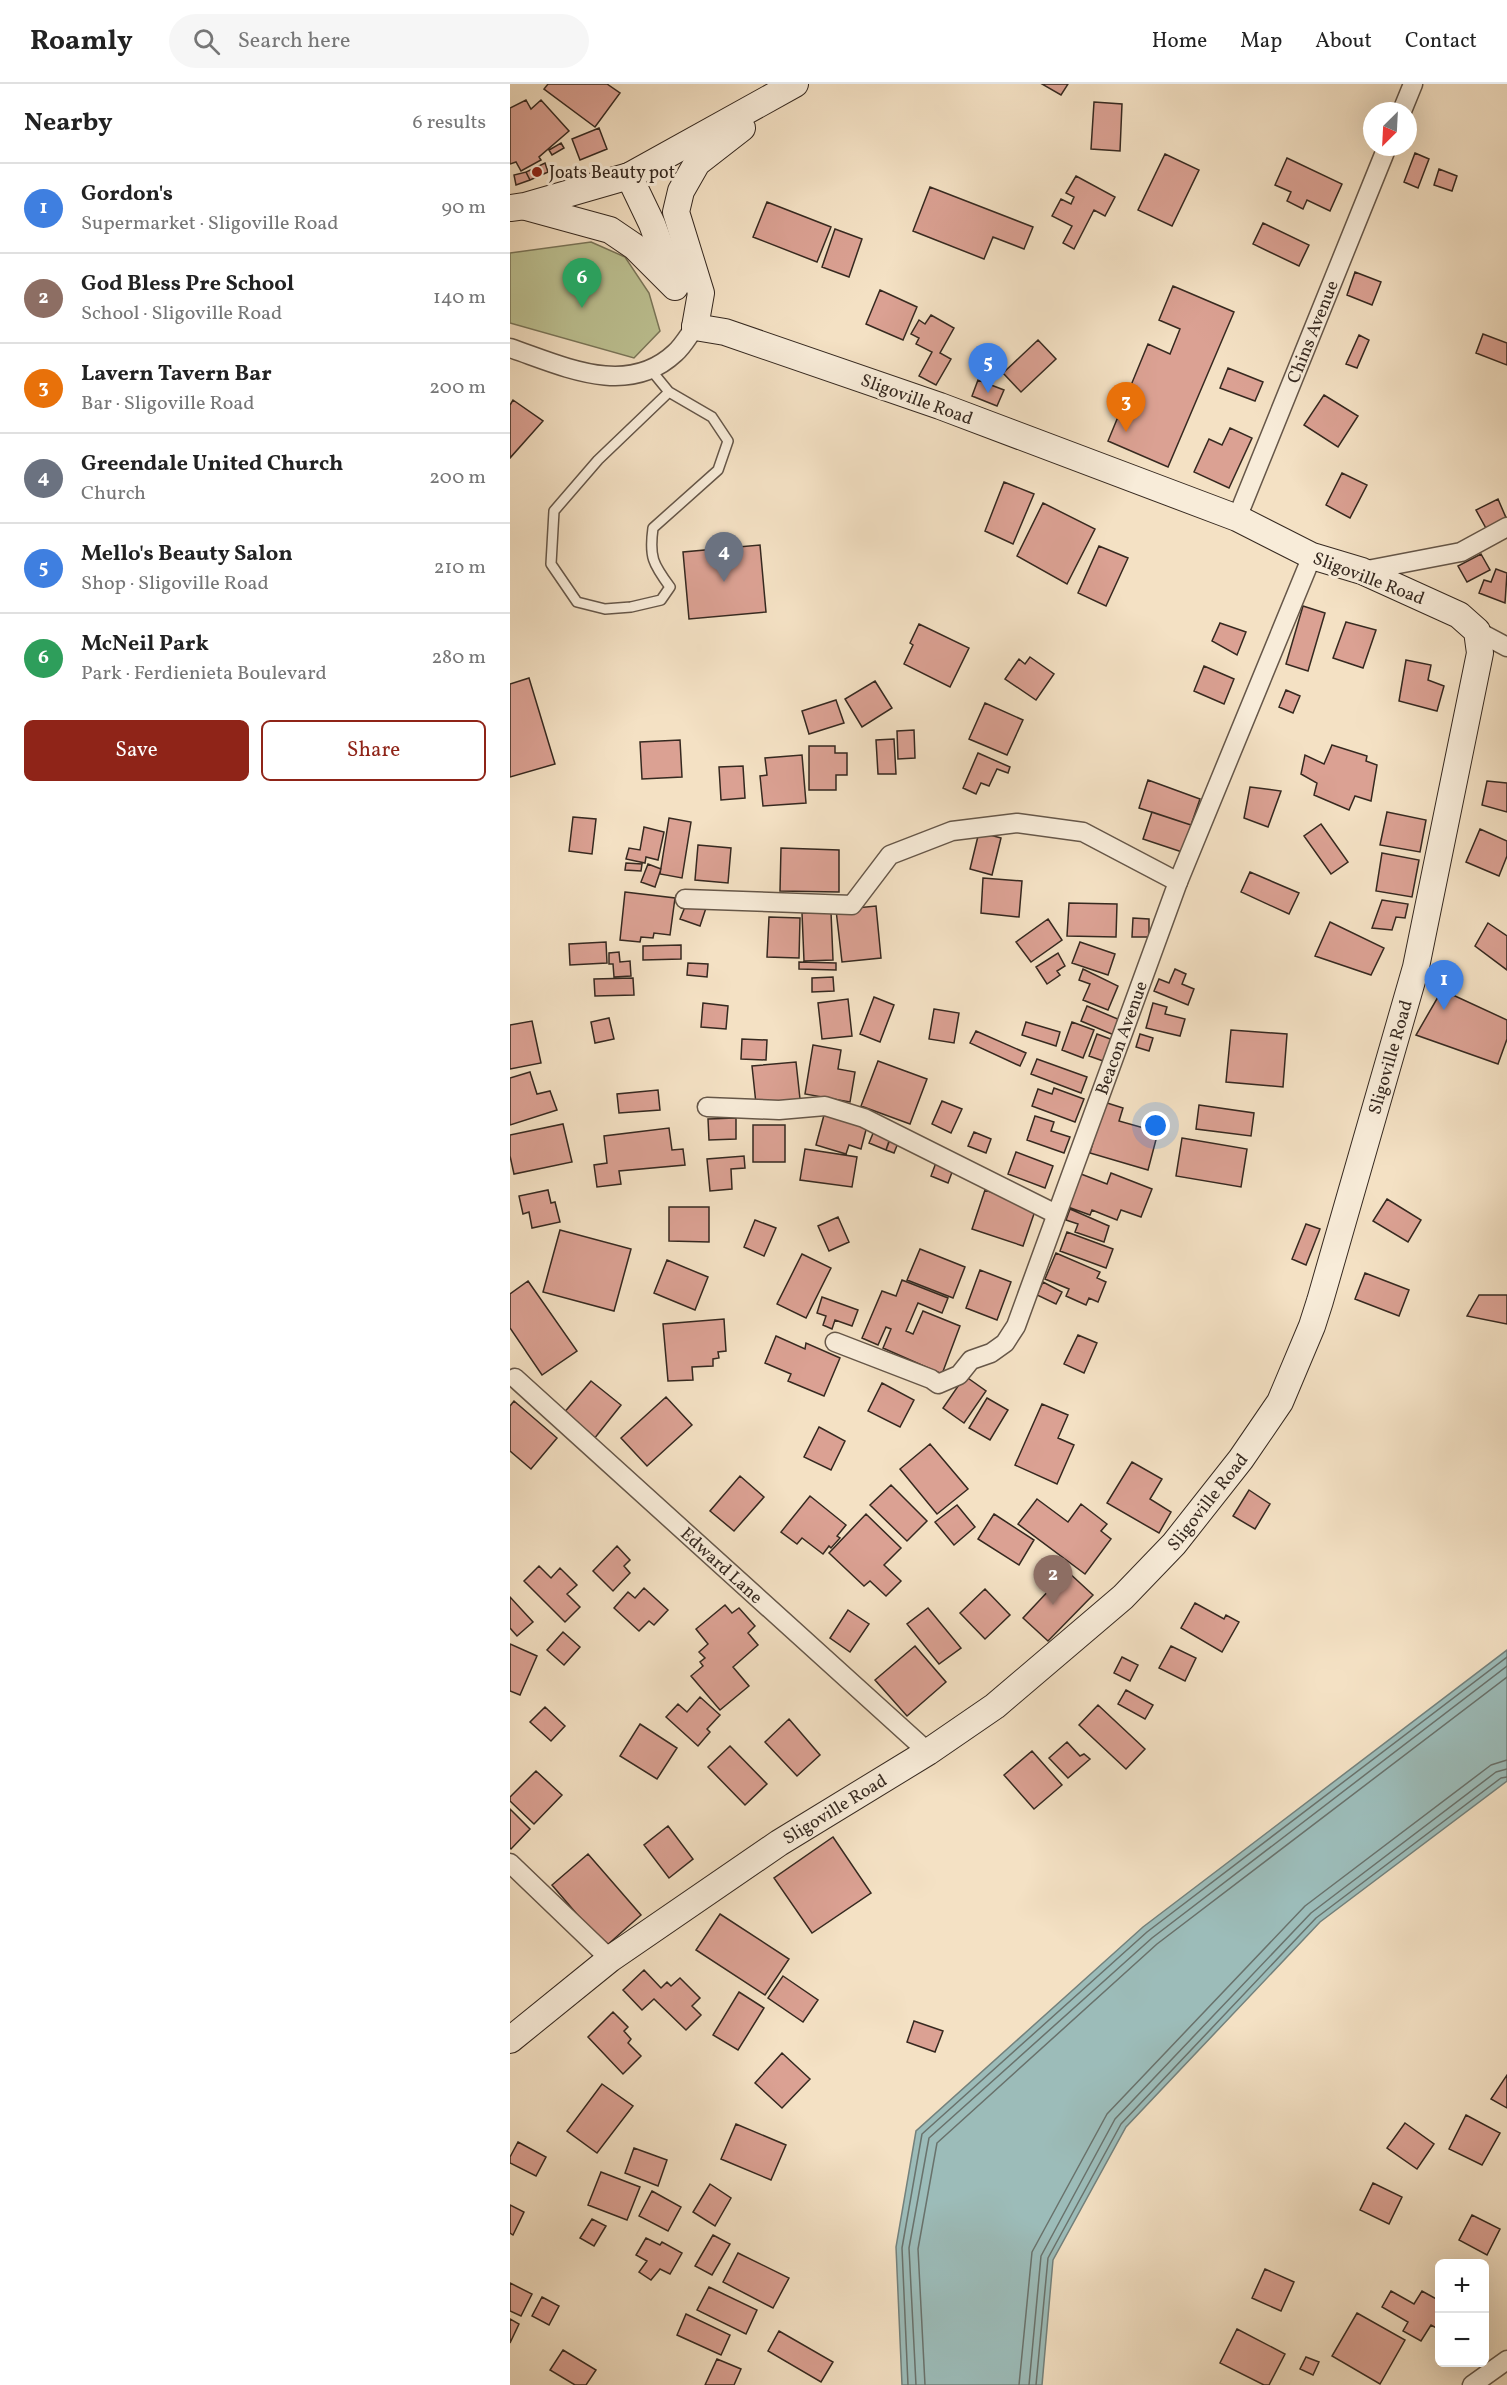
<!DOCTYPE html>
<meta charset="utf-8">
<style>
body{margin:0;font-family:Vollkorn,serif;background:#f6f6f6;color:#222}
.controls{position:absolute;right:18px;bottom:18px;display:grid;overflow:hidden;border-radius:9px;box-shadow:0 6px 24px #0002}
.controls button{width:54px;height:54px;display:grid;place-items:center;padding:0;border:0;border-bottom:2px solid #e0e0e0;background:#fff;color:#222;font:30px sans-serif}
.compass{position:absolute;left:853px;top:18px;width:54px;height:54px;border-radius:50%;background:#fff;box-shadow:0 6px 24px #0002;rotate:204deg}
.you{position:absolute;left:646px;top:1042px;width:21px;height:21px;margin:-15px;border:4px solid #fff;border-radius:50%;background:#1a73e8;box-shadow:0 0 0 9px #1a73e833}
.badge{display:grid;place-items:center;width:39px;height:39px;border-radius:50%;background:#8f2418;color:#fff;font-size:20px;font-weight:700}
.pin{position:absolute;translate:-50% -50px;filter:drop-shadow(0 2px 3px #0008)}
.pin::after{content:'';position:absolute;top:32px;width:21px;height:18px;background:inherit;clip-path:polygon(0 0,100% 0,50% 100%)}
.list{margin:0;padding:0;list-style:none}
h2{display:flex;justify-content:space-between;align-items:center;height:78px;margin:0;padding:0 24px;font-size:26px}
h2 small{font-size:20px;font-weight:400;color:#767676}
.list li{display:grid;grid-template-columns:39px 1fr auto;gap:18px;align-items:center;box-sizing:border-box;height:90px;padding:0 24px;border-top:2px solid #e0e0e0}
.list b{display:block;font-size:22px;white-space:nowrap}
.list p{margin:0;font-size:20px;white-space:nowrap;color:#767676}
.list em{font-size:20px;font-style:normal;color:#767676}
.actions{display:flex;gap:12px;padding:18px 24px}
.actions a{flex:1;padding:14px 0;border:2px solid #8f2418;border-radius:9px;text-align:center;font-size:21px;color:#8f2418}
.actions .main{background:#8f2418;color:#fff}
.icon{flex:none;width:33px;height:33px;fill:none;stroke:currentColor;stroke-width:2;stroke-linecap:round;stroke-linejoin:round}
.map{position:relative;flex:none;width:997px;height:2301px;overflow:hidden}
header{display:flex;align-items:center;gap:36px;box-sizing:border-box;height:84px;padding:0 30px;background:#fff;border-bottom:2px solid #e0e0e0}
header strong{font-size:28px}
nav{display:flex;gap:33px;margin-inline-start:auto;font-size:21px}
.search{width:420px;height:54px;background:#f6f6f6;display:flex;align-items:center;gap:15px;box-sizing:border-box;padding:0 21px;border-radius:33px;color:#767676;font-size:22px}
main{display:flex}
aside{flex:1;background:#fff}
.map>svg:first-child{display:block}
</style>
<header>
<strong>Roamly</strong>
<div class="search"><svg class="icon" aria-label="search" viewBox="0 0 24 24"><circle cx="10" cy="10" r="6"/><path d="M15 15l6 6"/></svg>Search here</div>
<nav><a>Home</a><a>Map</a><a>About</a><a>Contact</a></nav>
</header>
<main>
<aside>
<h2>Nearby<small>6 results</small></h2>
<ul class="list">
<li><span class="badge" style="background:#3f7fe0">1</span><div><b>Gordon's</b><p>Supermarket · Sligoville Road</p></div><em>90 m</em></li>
<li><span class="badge" style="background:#8d6e63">2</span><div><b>God Bless Pre School</b><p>School · Sligoville Road</p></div><em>140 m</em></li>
<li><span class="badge" style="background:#e8710a">3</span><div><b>Lavern Tavern Bar</b><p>Bar · Sligoville Road</p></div><em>200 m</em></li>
<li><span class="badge" style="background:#6b7280">4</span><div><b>Greendale United Church</b><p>Church</p></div><em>200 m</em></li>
<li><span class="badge" style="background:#3f7fe0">5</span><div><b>Mello's Beauty Salon</b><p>Shop · Sligoville Road</p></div><em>210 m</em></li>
<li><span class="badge" style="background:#2e9e5b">6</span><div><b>McNeil Park</b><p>Park · Ferdienieta Boulevard</p></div><em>280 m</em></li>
</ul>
<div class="actions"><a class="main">Save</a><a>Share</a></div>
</aside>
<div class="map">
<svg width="997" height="2301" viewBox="0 0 997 2301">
<rect width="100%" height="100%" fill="#f4e1c4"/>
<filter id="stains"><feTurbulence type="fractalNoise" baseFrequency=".00333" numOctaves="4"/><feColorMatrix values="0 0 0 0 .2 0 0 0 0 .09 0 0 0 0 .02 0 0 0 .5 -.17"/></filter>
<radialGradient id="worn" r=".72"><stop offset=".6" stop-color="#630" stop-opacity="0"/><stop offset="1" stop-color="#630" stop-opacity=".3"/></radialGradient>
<path fill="#bdc293" stroke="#7a765a" stroke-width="1.5" d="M81 158 115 173 139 209 150 247 124 274 0 239V169Z"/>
<path fill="#9cbcb9" stroke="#73817c" stroke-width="1.5" d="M997 1566V1697L810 1838 616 2043 543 2176 532 2301H392L386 2163 406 2047 633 1843Z"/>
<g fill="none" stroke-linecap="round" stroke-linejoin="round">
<path stroke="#69726c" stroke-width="1.5" d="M398 2301 392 2164 412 2050 637 1848 997 1573
M406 2301 399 2164 419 2054 642 1854 997 1582
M415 2301 408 2165 427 2059 647 1860 997 1593
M509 2301 522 2168 597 2030 795 1822 981 1681 997 1676
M519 2301 531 2172 605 2035 801 1829 986 1688 997 1685
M526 2301 538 2174 611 2040 806 1834 991 1694 997 1693"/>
</g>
<path fill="#dba193" stroke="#362920" stroke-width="1.5" d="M38 0H97L110 9 85 43 34 5Z
M532 0H558L551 11Z
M16 16 21 25 31 16 59 47 29 73 31 76 11 87 6 78 0 80V24Z
M584 18 612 20 610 67 581 65Z
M89 44 97 65 70 76 62 55Z
M51 59 54 64 42 71 39 66Z
M905 69 919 75 908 104 894 98Z
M655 70 689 86 662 142 628 126Z
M777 74 832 100 820 127 797 116 793 125 777 117 781 108 765 101Z
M35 79 38 88 20 96 16 88Z
M929 85 947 92 942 107 924 101Z
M16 88 20 96 6 101 4 91Z
M566 92 605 113 595 132 584 126 564 165 553 159 562 142 542 132 551 115 561 120 564 113 556 109Z
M420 103 523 143 514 165 483 153 474 175 403 147Z
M257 118 321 143 307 178 243 153Z
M753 139 799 161 789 182 743 160Z
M325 145 352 155 339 193 312 183Z
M845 188 871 198 862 221 837 211Z
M663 202 724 228 658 383 598 357 638 260 660 270 670 245 649 236Z
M370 206 407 223 393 256 356 240Z
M421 231 444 244 430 269 441 275 426 301 409 292 422 268 406 260 409 254 401 250 409 236 415 240Z
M973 250 997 259V281L966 269Z
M849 251 859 256 847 284 836 280Z
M528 256 546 275 511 308 493 289Z
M718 284 753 298 745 317 710 304Z
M468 296 494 306 487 322 462 312Z
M814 311 848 332 828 363 794 341Z
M3 316 33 337 0 374V321Z
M720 344 742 354 719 404 684 388 699 355 712 361Z
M832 389 857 401 840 434 816 421Z
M494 398 524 410 503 460 475 447Z
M988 415 997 436 977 446 966 426Z
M533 419 585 445 557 500 507 472Z
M250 461 256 528 179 535 173 468Z
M589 462 618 474 596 522 568 509Z
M971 470 980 486 957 498 948 482Z
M986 485 997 489 995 519 969 509 974 496 981 498Z
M793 522 815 529 798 587 776 580Z
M836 538 866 546 853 584 823 574Z
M710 539 736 548 727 571 702 557Z
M409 540 459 564 440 603 394 580 403 561 400 559Z
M520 573 544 590 526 616 495 595 509 575 515 580Z
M896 576 921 581 918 596 934 602 927 627 889 617Z
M694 582 724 595 714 620 684 607Z
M19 594 45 680 0 693V600Z
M365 597 382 624 352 643 335 615Z
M776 606 790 612 783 629 769 623Z
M326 616 334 639 299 650 292 627Z
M475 619 513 636 497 671 459 655Z
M404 646 405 674 388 675 387 647Z
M384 655 386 690H368L366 656Z
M170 656 172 693 132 695 130 658Z
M822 661 857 672 856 677 867 681 861 717 845 712 839 726 804 711 807 699 791 690 795 671 814 680Z
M299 662H325V669H337V691H326V706H299Z
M468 669 500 683 498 689 487 685 479 702 471 699 466 710 453 704Z
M292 671 296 719 253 722 250 692 257 691 255 674Z
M233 682 235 714 211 716 209 683Z
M638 696 690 715 681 741 629 724Z
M977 697 997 699V728L972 721Z
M740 703 771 707 758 743 734 734Z
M642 728 681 741 672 768 633 755Z
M877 728 916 736 910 768 870 761Z
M63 733 86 735 82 770 59 767Z
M159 734 181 738 172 794 150 790Z
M811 740 838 778 821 790 794 752Z
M134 743 154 748 148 776 136 773 135 779 116 775 119 764 130 766Z
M970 745 997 757V772L989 792 956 778Z
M469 748 491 754 482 791 460 785Z
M188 761 221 764 218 799 185 796Z
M271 764 329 766V808L270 807Z
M872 769 909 776 902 813 866 807Z
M116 779 132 780 131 787 115 786Z
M138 780 151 785 145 803 131 798Z
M740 788 789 809 779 830 731 808Z
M473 794 512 797 509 833 471 829Z
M115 808 165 814 160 851 144 849 143 854 131 853 130 858 110 856Z
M872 816 898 820 895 834 886 833 882 846 862 844Z
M177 818 196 824 190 842 170 835Z
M559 819 607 820 606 853 557 852Z
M366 822 371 874 332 878 326 826Z
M321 828 323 876 294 877 292 829Z
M259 833 290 834 289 874 257 873Z
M623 834 639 835V853H622Z
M538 835 552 856 521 878 506 858Z
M820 838 874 864 861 891 805 872Z
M978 839 997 852V886L965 862Z
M96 858 97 879 60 881 59 860Z
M570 858 605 870 598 891 562 879Z
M171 861V875L133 876V862Z
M109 868 110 878 120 877 121 892 104 893 103 880H99V869Z
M548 869 555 882 547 887 550 891 537 900 526 883Z
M289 878 326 879V886L289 885Z
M178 879 198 880 197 893 177 891Z
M573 885 608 902 598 926 573 916 580 900 569 896Z
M665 885 676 890 672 900 684 905 678 921 644 907 649 895 659 899Z
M323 893 324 907 302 908V894Z
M123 894 124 911 85 912 84 895Z
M932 906 997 936V955L988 980 906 951Z
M364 913 384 921 370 958 350 950Z
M338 915 342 952 312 955 308 919Z
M193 919 218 922 216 945 191 943Z
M643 919 657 923 655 930 675 935 670 952 636 944Z
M577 922 610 936 604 951 571 937Z
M424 925 449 929 444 959 419 955Z
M99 934 104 955 85 959 81 938Z
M22 937 31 979 0 985V941Z
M516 938 550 948 546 962 512 951Z
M562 938 584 946 573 974 552 966Z
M721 946 777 950 773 1003 716 998Z
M466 947 516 969 510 982 460 959Z
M587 950 603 956 596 978 579 972Z
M630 950 643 954 639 967 626 963Z
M232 955 257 956 256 976 231 975Z
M303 961 331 966 328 985 345 988 340 1018 295 1010Z
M527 975 577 993 571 1009 521 990Z
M368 977 417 995 400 1040 351 1022Z
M286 978 290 1015 246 1020 242 982Z
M20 988 27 1010 40 1007 47 1026 0 1041V994Z
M544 1004 574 1015 565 1038 522 1022 528 1005 542 1010Z
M148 1006 150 1026 109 1029 107 1010Z
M432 1017 452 1025 441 1049 422 1040Z
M594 1018 613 1024 609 1037 648 1048 638 1086 580 1069Z
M689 1021 744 1029 741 1052 686 1045Z
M314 1031 357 1042 351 1065 339 1061 336 1070 306 1061Z
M525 1032 544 1038 541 1047 560 1053 554 1069 517 1056Z
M226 1034V1055L199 1056 198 1035Z
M53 1040 62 1078 4 1090 0 1072V1051Z
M243 1041H275V1078H243Z
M159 1044 162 1066 173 1065 175 1081 109 1087 111 1100 87 1103 84 1081 97 1079 94 1052Z
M364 1047 381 1053 376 1066 359 1059Z
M464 1048 481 1055 476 1069 458 1062Z
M381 1051 390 1054 384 1069 376 1066Z
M672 1054 737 1065 731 1103 666 1092Z
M295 1065 347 1073 342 1103 290 1096Z
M506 1068 543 1082 535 1104 498 1090Z
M234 1072 235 1084 221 1085 222 1105 200 1107 197 1075Z
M427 1076 444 1083 438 1099 421 1092Z
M601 1089 642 1105 631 1133 611 1126 607 1136 582 1126 580 1131 558 1123 571 1090 597 1100Z
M38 1106 41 1119 45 1118 50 1138 22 1144 19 1128 13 1130 9 1112Z
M475 1106 526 1124 513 1162 462 1145Z
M877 1115 911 1136 898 1158 863 1137Z
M159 1123H199V1158L159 1157Z
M560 1125 599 1142 594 1158 565 1148 568 1140 556 1136Z
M328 1133 339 1158 319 1167 308 1142Z
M245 1136 266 1144 254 1172 234 1163Z
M796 1140 810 1145 796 1181 782 1175Z
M50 1146 121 1165 104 1227 33 1208Z
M557 1148 603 1165 596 1184 550 1167Z
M410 1165 455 1183 443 1214 397 1196Z
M546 1169 590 1188 587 1194 596 1198 588 1218 579 1214 576 1221 556 1212 559 1205 535 1195Z
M292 1170 321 1184 296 1234 267 1220Z
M157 1176 198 1193 185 1226 144 1209Z
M470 1186 501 1198 487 1236 456 1224Z
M855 1189 899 1206 889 1232 845 1215Z
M392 1196 438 1214 432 1229 408 1219 396 1247 403 1250 413 1227 450 1242 432 1290 373 1264 381 1245 376 1243 368 1261 352 1254 372 1207 386 1212Z
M18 1197 67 1267 32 1291 0 1244V1210Z
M533 1198 552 1208 546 1220 527 1211Z
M969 1211H997V1240L957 1232Z
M312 1213 348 1226 342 1242 325 1236 322 1245 313 1241 316 1232 307 1229Z
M214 1235 216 1267 208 1268 209 1274 203 1275V1282L182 1283 183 1296 158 1297 153 1240Z
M568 1251 587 1259 574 1289 554 1280Z
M266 1252 295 1265 296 1259 330 1274 314 1312 278 1297 281 1290 255 1279Z
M455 1292 476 1307 454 1339 433 1324Z
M81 1297 111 1321 84 1355 53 1330Z
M372 1299 404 1316 390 1343 358 1327Z
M156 1313 182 1341 137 1382 111 1354Z
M477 1314 498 1326 480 1356 459 1344Z
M4 1317 47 1354 21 1385 0 1367V1322Z
M532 1320 558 1331 548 1354 564 1361 547 1400 505 1381Z
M309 1343 335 1357 321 1386 294 1373Z
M420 1360 458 1405 427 1430 390 1385Z
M622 1378 652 1395 640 1415 661 1428 649 1449 597 1419Z
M230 1392 254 1413 224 1447 200 1427Z
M381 1401 417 1437 397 1457 360 1421Z
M739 1406 760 1420 745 1445 723 1432Z
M300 1412 336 1441 327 1452 330 1454 321 1464 319 1462 313 1470 292 1454 287 1460 271 1448Z
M527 1415 558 1438 571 1420 597 1440 591 1447 601 1455 575 1490 508 1440Z
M447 1421 465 1443 444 1461 425 1438Z
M356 1430 391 1464 374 1481 391 1497 376 1512 360 1497 354 1502 319 1469Z
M484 1430 524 1456 509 1481 468 1455Z
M107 1462 120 1476 114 1482 120 1489 103 1507 83 1487Z
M29 1482 41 1494 50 1484 67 1501 57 1510 70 1523 55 1538 14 1497Z
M557 1487 583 1511 538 1557 513 1534Z
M134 1504 158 1526 144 1541 139 1537 129 1547 104 1524 118 1508 125 1514Z
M475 1505 500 1531 475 1555 450 1529Z
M0 1513 23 1538 7 1552 0 1544Z
M685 1519 714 1535 716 1531 729 1538 712 1568 671 1544Z
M215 1521 222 1529 229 1524 245 1542 238 1549 248 1561 223 1583 239 1602 210 1626 181 1592 193 1582 190 1578 195 1574 189 1568 198 1560 186 1545Z
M418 1524 451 1564 429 1580 397 1540Z
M338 1526 359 1540 340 1568 320 1554Z
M53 1548 70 1563 54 1581 37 1566Z
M0 1560 27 1572 10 1611 0 1607Z
M405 1562 436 1598 397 1632 365 1596Z
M661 1562 686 1574 675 1597 649 1584Z
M612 1573 628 1581 620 1597 604 1589Z
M616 1606 643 1621 635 1635 608 1620Z
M190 1613 210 1631 197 1645 200 1648 188 1662 156 1633 168 1620 177 1628Z
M588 1621 635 1665 616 1685 569 1641Z
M35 1623 55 1642 41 1657 20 1638Z
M279 1635 310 1671 287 1692 255 1658Z
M130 1640 167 1664 147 1695 110 1672Z
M557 1658 570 1672 574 1670 580 1675 558 1694 539 1674Z
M220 1662 257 1700 235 1721 198 1683Z
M522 1667 552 1701 524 1725 494 1691Z
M26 1687 52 1711 24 1740 0 1717V1713Z
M0 1725 20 1745 1 1765 0 1764Z
M158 1742 183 1775 159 1794 134 1761Z
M323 1753 361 1809 302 1849 264 1794Z
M78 1770 131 1831 95 1863 42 1801Z
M210 1830 279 1875 255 1911 186 1866Z
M134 1886 151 1904 157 1898 161 1902 170 1894 190 1914 182 1922 191 1931 176 1946 144 1915 132 1926 113 1906Z
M273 1892 308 1916 293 1938 258 1914Z
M229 1908 254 1924 228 1966 203 1951Z
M103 1928 118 1943 114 1947 121 1955 118 1959 131 1972 113 1990 78 1953Z
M404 1937 433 1947 425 1968 397 1958Z
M272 1969 300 1995 272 2024 245 1999Z
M997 1991V2024L981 2015Z
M92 2000 123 2022 87 2069 57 2047Z
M956 2031 990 2049 972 2081 939 2065Z
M895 2039 924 2060 907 2085 877 2064Z
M226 2040 276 2061 261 2096 211 2075Z
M8 2058 36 2073 26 2092 0 2079V2073Z
M124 2064 157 2076 148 2102 115 2089Z
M91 2088 130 2103 117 2136 78 2121Z
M863 2099 892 2113 879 2140 850 2126Z
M200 2100 221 2114 205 2142 183 2128Z
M142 2107 171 2123 158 2147 129 2132Z
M0 2121 14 2128 3 2151 0 2149Z
M962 2131 990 2145 977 2171 949 2156Z
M82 2135 96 2142 84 2162 70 2154Z
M203 2151 220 2160 202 2191 185 2182Z
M136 2154 150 2161 152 2158 172 2169 160 2190 150 2185 141 2196 129 2188 137 2177 126 2171Z
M228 2169 279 2194 263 2224 213 2198Z
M755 2185 784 2198 771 2227 742 2214Z
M0 2199 22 2210 11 2232 0 2227Z
M199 2203 247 2226 236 2250 187 2226Z
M881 2207 904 2220 912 2207 930 2217V2246L921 2241 911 2257 893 2247 898 2238 872 2223Z
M32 2213 49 2222 39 2241 22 2232Z
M847 2229 895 2256 870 2300 822 2272Z
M176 2230 220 2251 211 2271 167 2251Z
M0 2235 9 2240 0 2259Z
M727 2245 775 2270 759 2301H754L710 2279Z
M269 2247 323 2278 311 2298 258 2267Z
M53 2266 86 2286 76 2301H65L40 2286Z
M796 2273 809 2278 803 2291 790 2285Z
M207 2275 231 2285 224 2301H195Z"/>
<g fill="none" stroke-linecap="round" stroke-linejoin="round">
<g stroke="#665749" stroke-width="12">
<path id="lane" d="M141 286 159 308 202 333 218 357 208 386 143 444C139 473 143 480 160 503L151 516 121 523 95 525 67 518 41 480 44 427 88 376 159 308"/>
</g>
<g stroke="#665749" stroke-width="21">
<g id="street">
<path d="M892 27 903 0"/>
<path d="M0 264C53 282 117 314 165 269 173 262 179 251 185 243"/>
<path id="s1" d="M727 434 877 63"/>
<path d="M852 487 951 468 997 443"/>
<path d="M967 547 997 563"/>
<path d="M175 815 342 821 380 771 442 747 507 739 573 748 668 798"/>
<path d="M197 1023 269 1026 315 1022 354 1034 546 1130"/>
<path id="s2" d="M325 1258 421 1295 428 1300 449 1291 461 1276 481 1269 495 1259 506 1242 668 798 802 472"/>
<path id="s3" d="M5 1294 418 1668"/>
<path d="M0 1779 100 1875"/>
<path d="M962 2301 997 2276"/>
</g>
</g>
<g stroke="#362920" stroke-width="28">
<g id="secondary">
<path d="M119 92 142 140 162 194"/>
<path d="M16 123 100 146 125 163 165 203"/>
<path d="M0 124 15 122 119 92 285 0"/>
<path d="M185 243 191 209 166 128 171 107 187 79 232 44"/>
<path id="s4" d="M0 1956 100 1875 269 1759 418 1668 485 1622 613 1513 664 1460 731 1375 770 1318 802 1242 810 1217 906 883 970 569 967 547 949 531 852 487 802 472 727 434 430 322 215 248 185 243"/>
</g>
</g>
<use href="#lane" stroke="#f8ecd9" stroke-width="9"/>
<use href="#street" stroke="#f8ecd9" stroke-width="18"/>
<use href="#secondary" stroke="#f8ecd9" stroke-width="26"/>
</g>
<circle fill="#8f2418" stroke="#f8ecd9" stroke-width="2" cx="27" cy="88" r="6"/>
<g text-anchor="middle" stroke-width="6" stroke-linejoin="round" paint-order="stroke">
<g font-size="18" fill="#362920" stroke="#f8ecd9" text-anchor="start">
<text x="39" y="94">Joats Beauty pot</text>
</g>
<g font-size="18" fill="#362920" stroke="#f8ecd9">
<text dy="6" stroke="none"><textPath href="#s1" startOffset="201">Chins Avenue</textPath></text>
<text transform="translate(407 315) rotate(20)" y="6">Sligoville Road</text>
<text transform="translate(859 494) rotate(21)" y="6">Sligoville Road</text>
<text dy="6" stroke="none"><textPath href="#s2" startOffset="519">Beacon Avenue</textPath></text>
<text dy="6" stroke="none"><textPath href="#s4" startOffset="1371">Sligoville Road</textPath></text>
<text dy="6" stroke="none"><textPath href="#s4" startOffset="885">Sligoville Road</textPath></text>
<text dy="6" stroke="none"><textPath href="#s3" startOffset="279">Edward Lane</textPath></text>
<text dy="6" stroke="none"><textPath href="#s4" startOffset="399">Sligoville Road</textPath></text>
</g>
</g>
<rect width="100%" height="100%" filter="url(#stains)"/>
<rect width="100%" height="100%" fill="url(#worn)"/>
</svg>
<div class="controls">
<button>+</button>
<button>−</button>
</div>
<svg class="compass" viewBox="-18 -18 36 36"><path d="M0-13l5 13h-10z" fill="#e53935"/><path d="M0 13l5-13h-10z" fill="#767676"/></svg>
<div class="you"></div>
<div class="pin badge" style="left:934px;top:926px;background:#3f7fe0">1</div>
<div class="pin badge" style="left:543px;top:1521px;background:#8d6e63">2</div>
<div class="pin badge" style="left:616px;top:348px;background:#e8710a">3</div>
<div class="pin badge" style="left:214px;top:498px;background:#6b7280">4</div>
<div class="pin badge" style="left:478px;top:309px;background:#3f7fe0">5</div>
<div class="pin badge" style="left:72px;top:224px;background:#2e9e5b">6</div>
</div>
</main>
